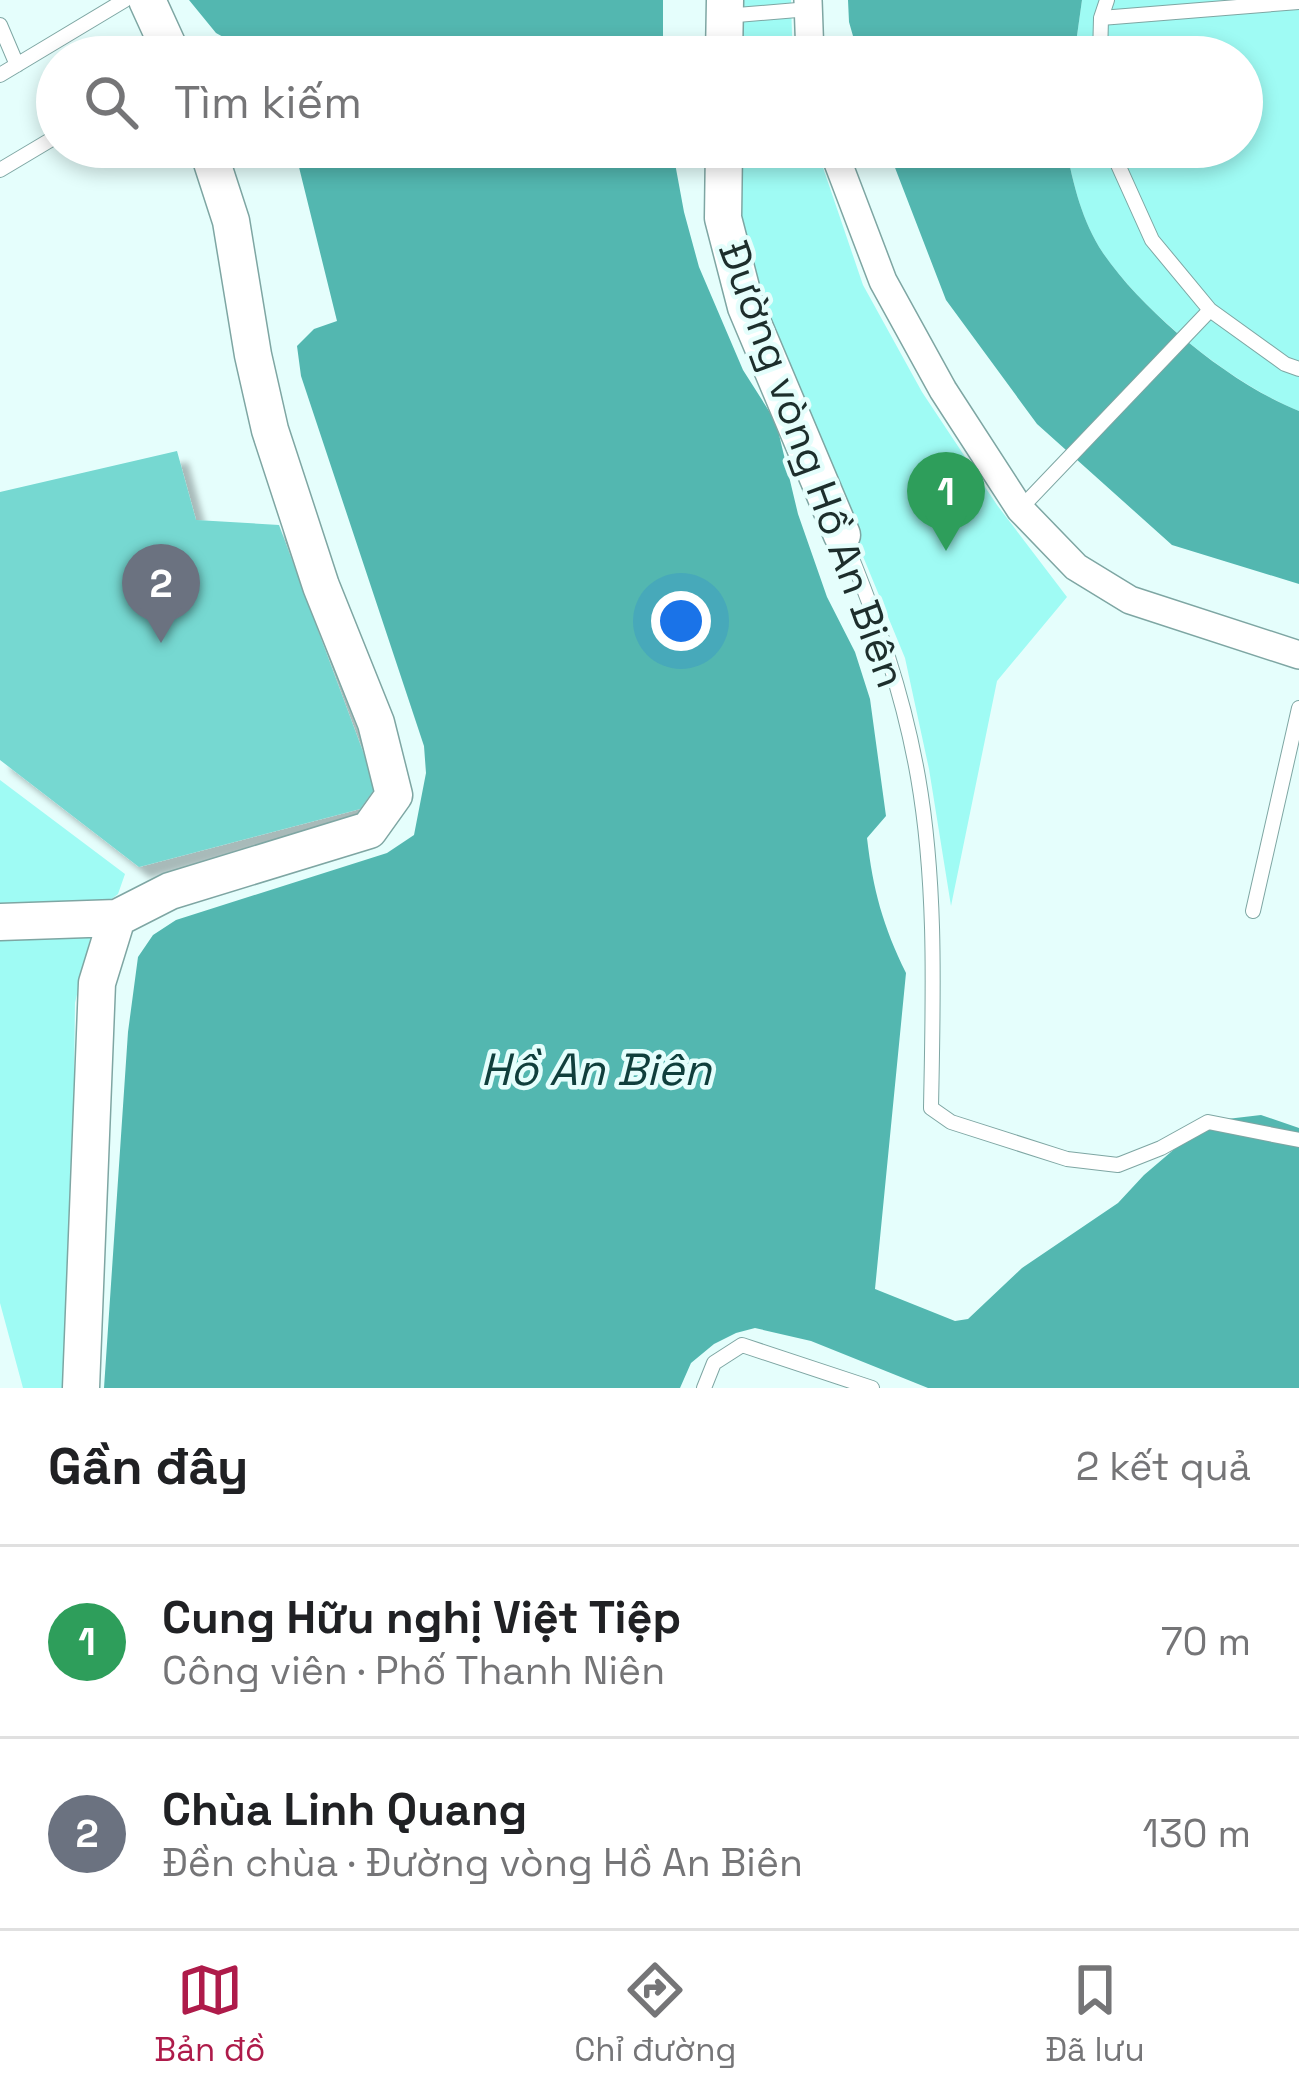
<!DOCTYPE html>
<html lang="vi">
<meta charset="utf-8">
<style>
body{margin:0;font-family:"Space Grotesk",sans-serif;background:#f2f2f2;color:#202124}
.you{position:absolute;left:681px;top:621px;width:42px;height:42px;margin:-30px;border:9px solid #fff;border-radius:50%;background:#1a73e8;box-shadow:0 0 0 18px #1a73e833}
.badge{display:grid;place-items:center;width:78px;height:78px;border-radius:50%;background:#ae1b4a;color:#fff;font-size:39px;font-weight:700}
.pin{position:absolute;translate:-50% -99px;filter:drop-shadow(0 3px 6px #0008)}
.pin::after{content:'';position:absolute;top:63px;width:42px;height:36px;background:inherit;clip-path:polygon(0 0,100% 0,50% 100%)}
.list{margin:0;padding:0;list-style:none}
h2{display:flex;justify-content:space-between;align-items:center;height:156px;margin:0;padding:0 48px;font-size:51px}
h2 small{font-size:39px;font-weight:400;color:#757577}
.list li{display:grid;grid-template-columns:78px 1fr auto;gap:36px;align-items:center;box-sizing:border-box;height:192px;padding:0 48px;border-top:3px solid #e0e0e0}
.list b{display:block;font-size:45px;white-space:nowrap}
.list p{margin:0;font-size:39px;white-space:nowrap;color:#757577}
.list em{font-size:39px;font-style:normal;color:#757577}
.icon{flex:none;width:66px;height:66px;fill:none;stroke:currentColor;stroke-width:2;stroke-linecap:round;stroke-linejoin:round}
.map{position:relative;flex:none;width:1299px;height:1388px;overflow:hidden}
.search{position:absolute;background:#fff;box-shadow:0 6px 18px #0003;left:36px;right:36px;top:36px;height:132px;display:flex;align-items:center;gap:30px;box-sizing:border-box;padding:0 42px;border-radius:66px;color:#757577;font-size:45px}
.sheet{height:540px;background:#fff}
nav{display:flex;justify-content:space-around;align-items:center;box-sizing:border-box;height:168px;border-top:3px solid #e0e0e0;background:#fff;font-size:33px;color:#757577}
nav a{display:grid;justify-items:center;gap:6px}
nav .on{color:#ae1b4a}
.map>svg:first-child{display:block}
</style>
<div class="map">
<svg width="1299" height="1388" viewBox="0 0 1299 1388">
<defs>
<filter id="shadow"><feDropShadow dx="11" dy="11" stdDeviation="3" flood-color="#0004"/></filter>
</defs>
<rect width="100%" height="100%" fill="#e5fefc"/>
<path fill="#9ffbf4" d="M732 0H791L792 35 796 57H729Z
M1082 0H1299V411C1232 384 1144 313 1103 253 1082 221 1073 184 1066 147H1242V57H1074Z
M726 147H816L863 285 922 392 997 505 1067 597 997 681 951 906 929 769 905 658 723 218Z
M0 780 125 874 118 894 97 910 75 1003 70 1388H23L0 1303Z"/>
<path fill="#53b7b0" d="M189 0H663V57H259L216 33Z
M848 0H1082L1074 57H859L849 22Z
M294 147H672L684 212 699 267 743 370 776 422 798 514 827 597 855 652 870 699 886 816 867 838C873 890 883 926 906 973L875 1289 955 1321 968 1319 1022 1268 1118 1203 1144 1175 1178 1146 1227 1119 1261 1115 1299 1128V1388H928L811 1341 755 1328 736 1333 714 1344 691 1363 680 1388H104L128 1032 138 957 153 935 176 920 387 853 414 835 426 773 424 746 301 376 297 346 314 329 337 321Z
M887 147H1066C1073 184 1082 221 1103 253 1144 313 1231 384 1299 411V584L1172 545 1037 424 946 300Z"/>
<path fill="#76d8d1" filter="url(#shadow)" d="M177 451 196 520 279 525 376 787 360 809 139 867 0 760V492Z"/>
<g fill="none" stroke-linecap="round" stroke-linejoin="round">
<g stroke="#7ea6a3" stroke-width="16">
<path id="service" d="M725 16 809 9
M1101 18 1299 2
M0 25 17 65
M1100 57 1101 18 1107 0
M0 75 125 0
M1113 147 1115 158 1152 240 1210 310 1285 364 1299 369
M0 170 57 136
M1020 509 1210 310
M844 539C877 619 903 692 918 777 937 886 933 998 931 1108L951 1122 1067 1159 1118 1165 1161 1148 1208 1122 1299 1140
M1253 911 1299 708
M704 1388 714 1363 742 1345 872 1388"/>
</g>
<g stroke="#7ea6a3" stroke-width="30">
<path id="minor" d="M808 0 810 57
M832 147 883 281 943 390 1020 509 1076 567 1130 600 1299 655"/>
</g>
<g stroke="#7ea6a3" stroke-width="39">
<path id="tertiary" d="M147 0 173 57
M724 57 725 0
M724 147 723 218 746 307 842 535
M0 922 117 918 170 891 369 830 394 795 376 723 321 586 270 430 253 355 231 221 207 147
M81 1388 97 983 117 918"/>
</g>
<use href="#service" stroke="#fff" stroke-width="14"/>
<use href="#minor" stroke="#fff" stroke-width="27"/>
<use href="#tertiary" stroke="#fff" stroke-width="36"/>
</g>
<g text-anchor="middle" stroke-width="9" stroke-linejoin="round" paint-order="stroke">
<g font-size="42" fill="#1d2e2c" stroke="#e5fefc">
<text transform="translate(813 464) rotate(70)" y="15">Đường vòng Hồ An Biên</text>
</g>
<g font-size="45" font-style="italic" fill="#103f3c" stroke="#e5fefc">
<text x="596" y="1085">Hồ An Biên</text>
</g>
</g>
</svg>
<div class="you"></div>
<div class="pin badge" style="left:946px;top:551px;background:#2e9e5b">1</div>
<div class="pin badge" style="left:161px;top:643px;background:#6b7280">2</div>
<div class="search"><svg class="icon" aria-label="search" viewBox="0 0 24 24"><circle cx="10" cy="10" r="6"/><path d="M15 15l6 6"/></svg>Tìm kiếm</div>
</div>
<section class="sheet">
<h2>Gần đây<small>2 kết quả</small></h2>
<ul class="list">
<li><span class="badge" style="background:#2e9e5b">1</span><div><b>Cung Hữu nghị Việt Tiệp</b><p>Công viên · Phố Thanh Niên</p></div><em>70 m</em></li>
<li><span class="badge" style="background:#6b7280">2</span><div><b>Chùa Linh Quang</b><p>Đền chùa · Đường vòng Hồ An Biên</p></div><em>130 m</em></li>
</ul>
</section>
<nav>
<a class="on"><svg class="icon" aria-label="map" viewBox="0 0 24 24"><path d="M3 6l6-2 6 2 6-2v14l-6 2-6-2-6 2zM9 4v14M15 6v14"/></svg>Bản đồ</a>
<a><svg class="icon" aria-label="directions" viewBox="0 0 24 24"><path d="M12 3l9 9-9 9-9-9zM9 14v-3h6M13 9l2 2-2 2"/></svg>Chỉ đường</a>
<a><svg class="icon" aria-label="saved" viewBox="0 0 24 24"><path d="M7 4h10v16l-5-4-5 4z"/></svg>Đã lưu</a>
</nav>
